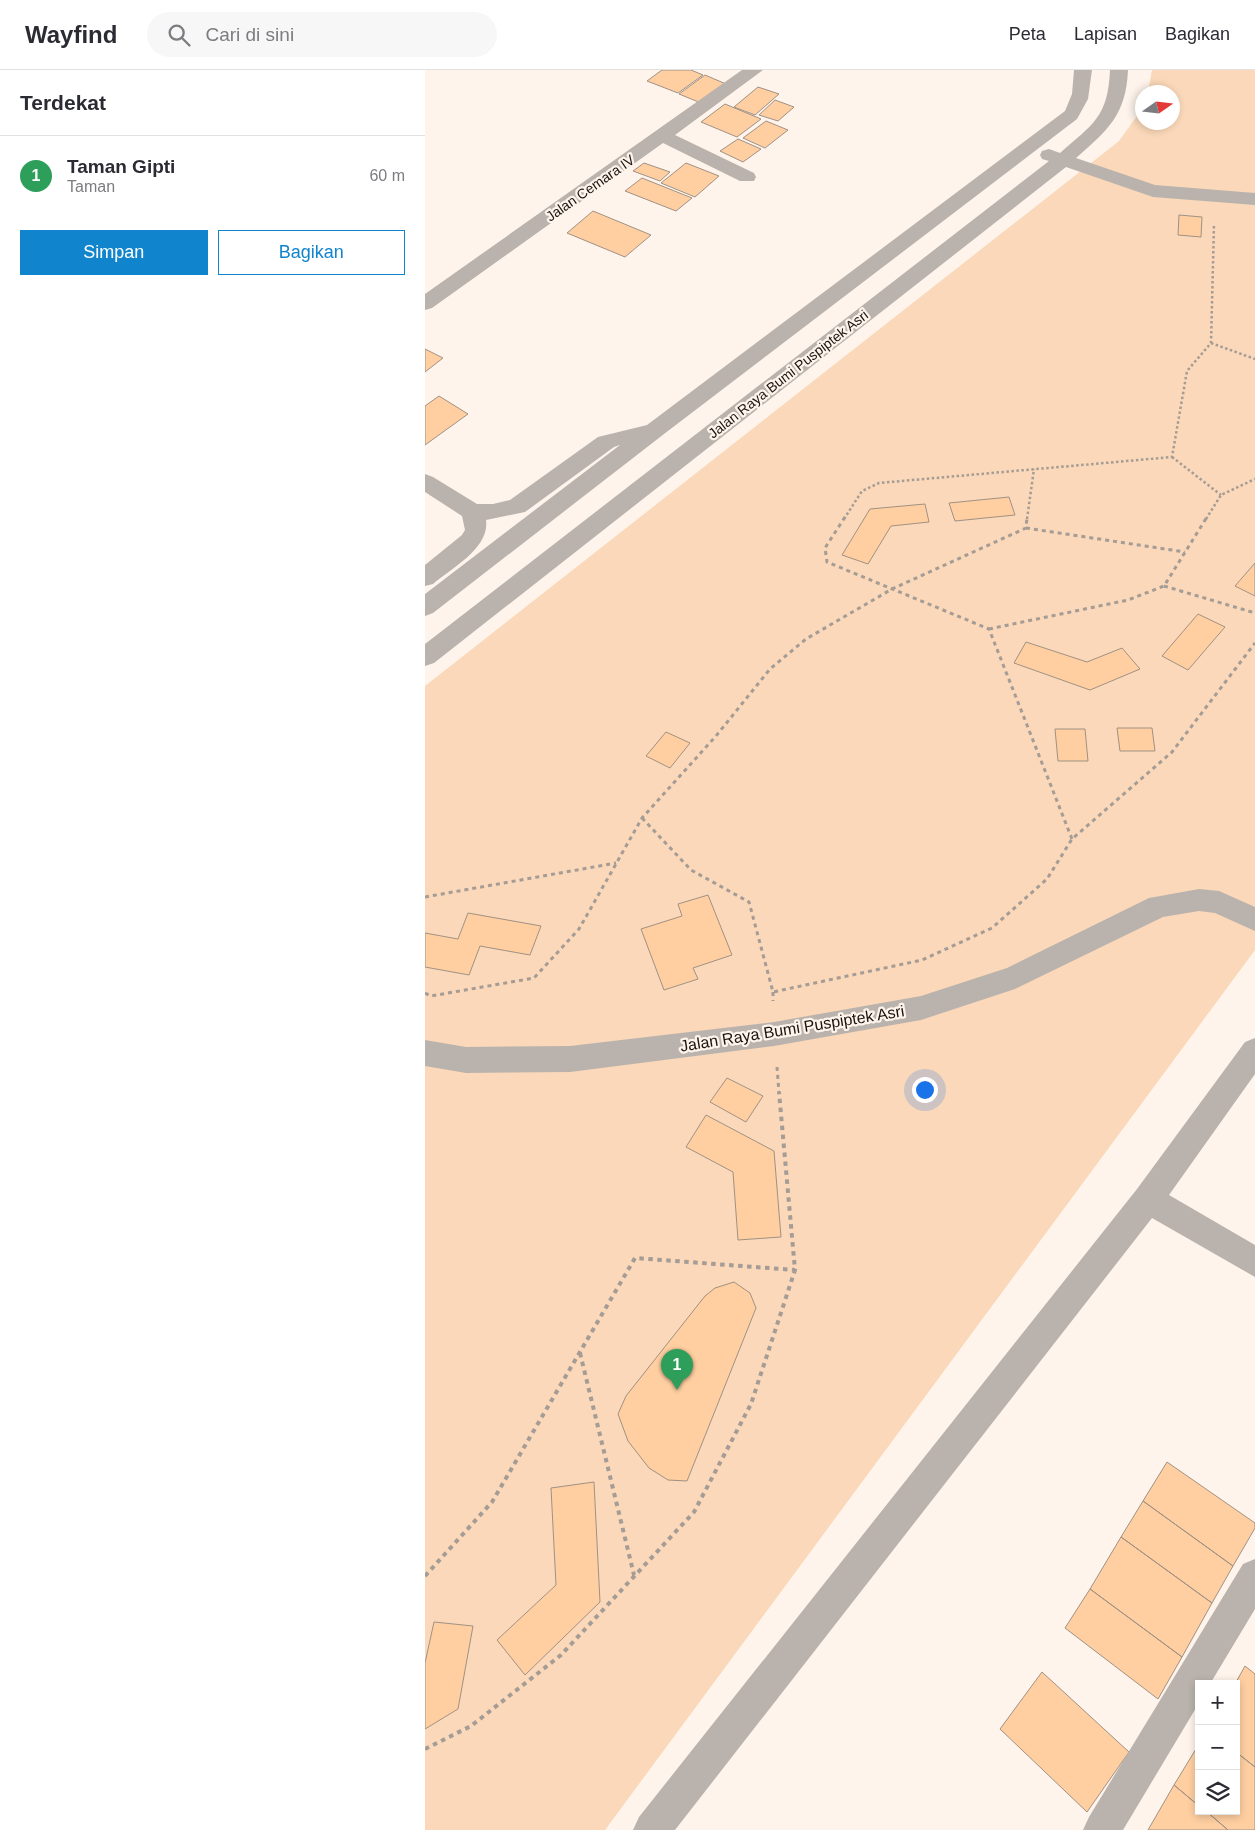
<!DOCTYPE html>
<html lang="id">
<meta charset="utf-8">
<style>
body{margin:0;font-family:Arial,sans-serif;background:#f7f7f7;color:#2b2b33}
.controls{position:absolute;right:15px;bottom:15px;display:grid;overflow:hidden;border-radius:0px;box-shadow:0 2px 8px #0003}
.controls button{width:45px;height:45px;display:grid;place-items:center;padding:0;border:0;border-bottom:1px solid #e1e1e2;background:#fff;color:#2b2b33;font:25px sans-serif}
.compass{position:absolute;left:710px;top:15px;width:45px;height:45px;border-radius:50%;background:#fff;box-shadow:0 2px 8px #0003;rotate:76deg}
.you{position:absolute;left:499px;top:1019px;width:18px;height:18px;margin:-12px;border:4px solid #fff;border-radius:50%;background:#1a73e8;box-shadow:0 0 0 8px #1a73e833}
.badge{display:grid;place-items:center;width:32px;height:32px;border-radius:50%;background:#1085ce;color:#fff;font-size:16px;font-weight:700}
.pin{position:absolute;translate:-50% -41px;filter:drop-shadow(0 1px 2px #0008)}
.pin::after{content:'';position:absolute;top:26px;width:18px;height:15px;background:inherit;clip-path:polygon(0 0,100% 0,50% 100%)}
.list{margin:0;padding:0;list-style:none}
h2{display:flex;justify-content:space-between;align-items:center;height:65px;margin:0;padding:0 20px;font-size:21px}
h2 small{font-size:16px;font-weight:400;color:#7c7c81}
.list li{display:grid;grid-template-columns:32px 1fr auto;gap:15px;align-items:center;box-sizing:border-box;height:80px;padding:0 20px;border-top:1px solid #e1e1e2}
.list b{display:block;font-size:19px;white-space:nowrap}
.list p{margin:0;font-size:16px;white-space:nowrap;color:#7c7c81}
.list em{font-size:16px;font-style:normal;color:#7c7c81}
.actions{display:flex;gap:10px;padding:15px 20px}
.actions a{flex:1;padding:11px 0;border:1px solid #1085ce;border-radius:0px;text-align:center;font-size:18px;color:#1085ce}
.actions .main{background:#1085ce;color:#fff}
.icon{flex:none;width:28px;height:28px;fill:none;stroke:currentColor;stroke-width:2;stroke-linecap:round;stroke-linejoin:round}
.map{position:relative;flex:none;width:830px;height:1760px;overflow:hidden}
header{display:flex;align-items:center;gap:30px;box-sizing:border-box;height:70px;padding:0 25px;background:#fff;border-bottom:1px solid #e1e1e2}
header strong{font-size:24px}
nav{display:flex;gap:28px;margin-inline-start:auto;font-size:18px}
.search{width:350px;height:45px;background:#f7f7f7;display:flex;align-items:center;gap:12px;box-sizing:border-box;padding:0 18px;border-radius:28px;color:#7c7c81;font-size:19px}
main{display:flex}
aside{flex:1;background:#fff}
.map>svg:first-child{display:block}
</style>
<header>
<strong>Wayfind</strong>
<div class="search"><svg class="icon" aria-label="search" viewBox="0 0 24 24"><circle cx="10" cy="10" r="6"/><path d="M15 15l6 6"/></svg>Cari di sini</div>
<nav><a>Peta</a><a>Lapisan</a><a>Bagikan</a></nav>
</header>
<main>
<aside>
<h2>Terdekat<small></small></h2>
<ul class="list">
<li><span class="badge" style="background:#2e9e5b">1</span><div><b>Taman Gipti</b><p>Taman</p></div><em>60 m</em></li>
</ul>
<div class="actions"><a class="main">Simpan</a><a>Bagikan</a></div>
</aside>
<div class="map">
<svg width="830" height="1760" viewBox="0 0 830 1760">
<rect width="100%" height="100%" fill="#fef4eb"/>
<path fill="#fad8b9" d="M727 0H830V880L180 1760H0V616L694 71 717 39 718 52H748V22H723Z"/>
<path fill="#ffcfa1" stroke="#a09184" d="M237 0H266L278 5 253 23 222 11Z
M280 5 301 14 276 33 254 24Z
M333 17 354 24 330 45 309 37Z
M350 30 369 37 353 51 334 45Z
M300 34 336 49 312 67 276 52Z
M341 51 363 60 340 78 318 68Z
M313 69 336 79 318 92 295 81Z
M219 93 245 102 235 111 208 101Z
M261 93 294 106 270 127 236 113Z
M217 108 267 128 251 141 200 121Z
M168 141 226 165 200 187 142 163Z
M754 145 777 147 776 167 753 165Z
M0 279 18 288 0 302Z
M14 326 43 344 0 375V336Z
M584 427 590 445 530 451 524 433Z
M500 434 504 452 466 456 443 494 417 485 445 439Z
M830 493V526L810 516Z
M773 544 800 557 763 600 737 586Z
M601 572 662 592 697 578 715 599 665 620 589 593Z
M692 658H727L730 681H695Z
M630 659H660L663 691H633Z
M241 662 265 673 245 698 221 686Z
M283 825 307 885 268 898 273 909 239 920 216 859 257 846 253 834Z
M43 843 116 856 105 885 55 876 44 905 0 897V863L33 869Z
M302 1008 338 1026 321 1052 285 1032Z
M281 1045 349 1081 356 1167 313 1170 308 1102 261 1077Z
M309 1212 325 1223 331 1238 262 1411 243 1410 224 1398 203 1371 193 1344 201 1326 280 1226 290 1218Z
M742 1392 830 1453V1458L808 1496 718 1431Z
M169 1412 175 1532 100 1605 72 1570 131 1515 126 1418Z
M718 1431 808 1496 787 1533 696 1467Z
M696 1467 787 1533 757 1587 665 1519Z
M665 1519 757 1587 733 1629 640 1558Z
M9 1552 48 1556 33 1639 0 1659V1593Z
M820 1596 830 1604V1697L811 1682 810 1614Z
M617 1602 704 1682 662 1742 575 1659Z
M774 1674V1736L749 1715Z
M811 1682 830 1697V1760H803L781 1741H811Z
M749 1715 774 1736V1741H781L803 1760H723Z"/>
<g fill="none" stroke-linecap="round" stroke-linejoin="round">
<path stroke="#a49c95" stroke-width="2.5" stroke-dasharray="2.5 2.5" stroke-linecap="butt" d="M786 273 830 289
M747 387 796 425
M419 449 437 421 454 413 747 387 762 301 786 273 789 154
M602 449 609 399
M781 449 796 425 830 409"/>
<path stroke="#a49c95" stroke-width="3" stroke-dasharray="4 4" stroke-linecap="butt" d="M420 447 400 478 402 492 564 559 647 769
M601 458 760 482
M739 516 830 543
M564 559 703 530 739 516 782 447
M217 748 266 800 324 832 348 922 497 890 567 858 622 809 647 769 747 682 830 573
M0 827 191 793
M348 922V931
M0 923 6 926 109 908 154 859 217 748 291 666 345 599 381 569 467 519 601 458 602 447
M352 997 354 1023"/>
<path stroke="#a49c95" stroke-width="4" stroke-dasharray="4.5 4.5" stroke-linecap="butt" d="M155 1283 209 1505
M0 1506 67 1432 210 1188 370 1200
M0 1679 46 1656 136 1585 269 1442 326 1334 370 1200 354 1022"/>
<path fill="#bab3ad" fill-rule="evenodd" d="M317 0H338L250 65 329 103 331 107 329 111H315L238 73 7 238 0 240V224Z
M649 0H667L663 29 652 49 239 364 8 543 0 546V524L195 375 189 377 100 442 61 450C65 478 27 498 8 514L0 516V495L37 465 40 460 37 446 0 422V404L8 407 52 434H68L85 430 173 367 222 355 640 41 647 24Z
M685 0H703C701 45 683 60 651 88L730 115 830 123V135L728 127 641 97 9 593 0 596V574L624 91 617 89 615 85 617 81 624 79 635 83C668 54 683 47 685 0Z
M774 819 794 821 830 837V861L790 843 774 841 738 847 590 919 496 950 349 976 145 1002 41 1003 0 996V970L41 977 145 976 349 952 496 926 582 898 724 828Z
M830 968V1004L744 1125 830 1175V1207L727 1148 250 1760H208L214 1747 712 1119 820 972Z
M830 1489V1539L785 1614H774V1633L698 1760H658L664 1747 818 1494Z"/>
</g>
<g text-anchor="middle" stroke-width="4.5" stroke-linejoin="round" paint-order="stroke">
<g font-size="14" fill="#1a1510" stroke="#fef4eb">
<text transform="translate(165 118) rotate(-35)" y="5">Jalan Cemara IV</text>
<text transform="translate(363 304) rotate(-38)" y="5">Jalan Raya Bumi Puspiptek Asri</text>
</g>
<g font-size="16" fill="#1a1510" stroke="#fef4eb">
<text transform="translate(367 958) rotate(-9)" y="6">Jalan Raya Bumi Puspiptek Asri</text>
</g>
</g>
</svg>
<div class="controls">
<button>+</button>
<button>−</button>
<button><svg class="icon" aria-label="layers" viewBox="0 0 24 24"><path d="M12 4l9 5-9 5-9-5zM3 14l9 5 9-5"/></svg></button>
</div>
<svg class="compass" viewBox="-18 -18 36 36"><path d="M0-13l5 13h-10z" fill="#e53935"/><path d="M0 13l5-13h-10z" fill="#7c7c81"/></svg>
<div class="you"></div>
<div class="pin badge" style="left:252px;top:1320px;background:#2e9e5b">1</div>
</div>
</main>
